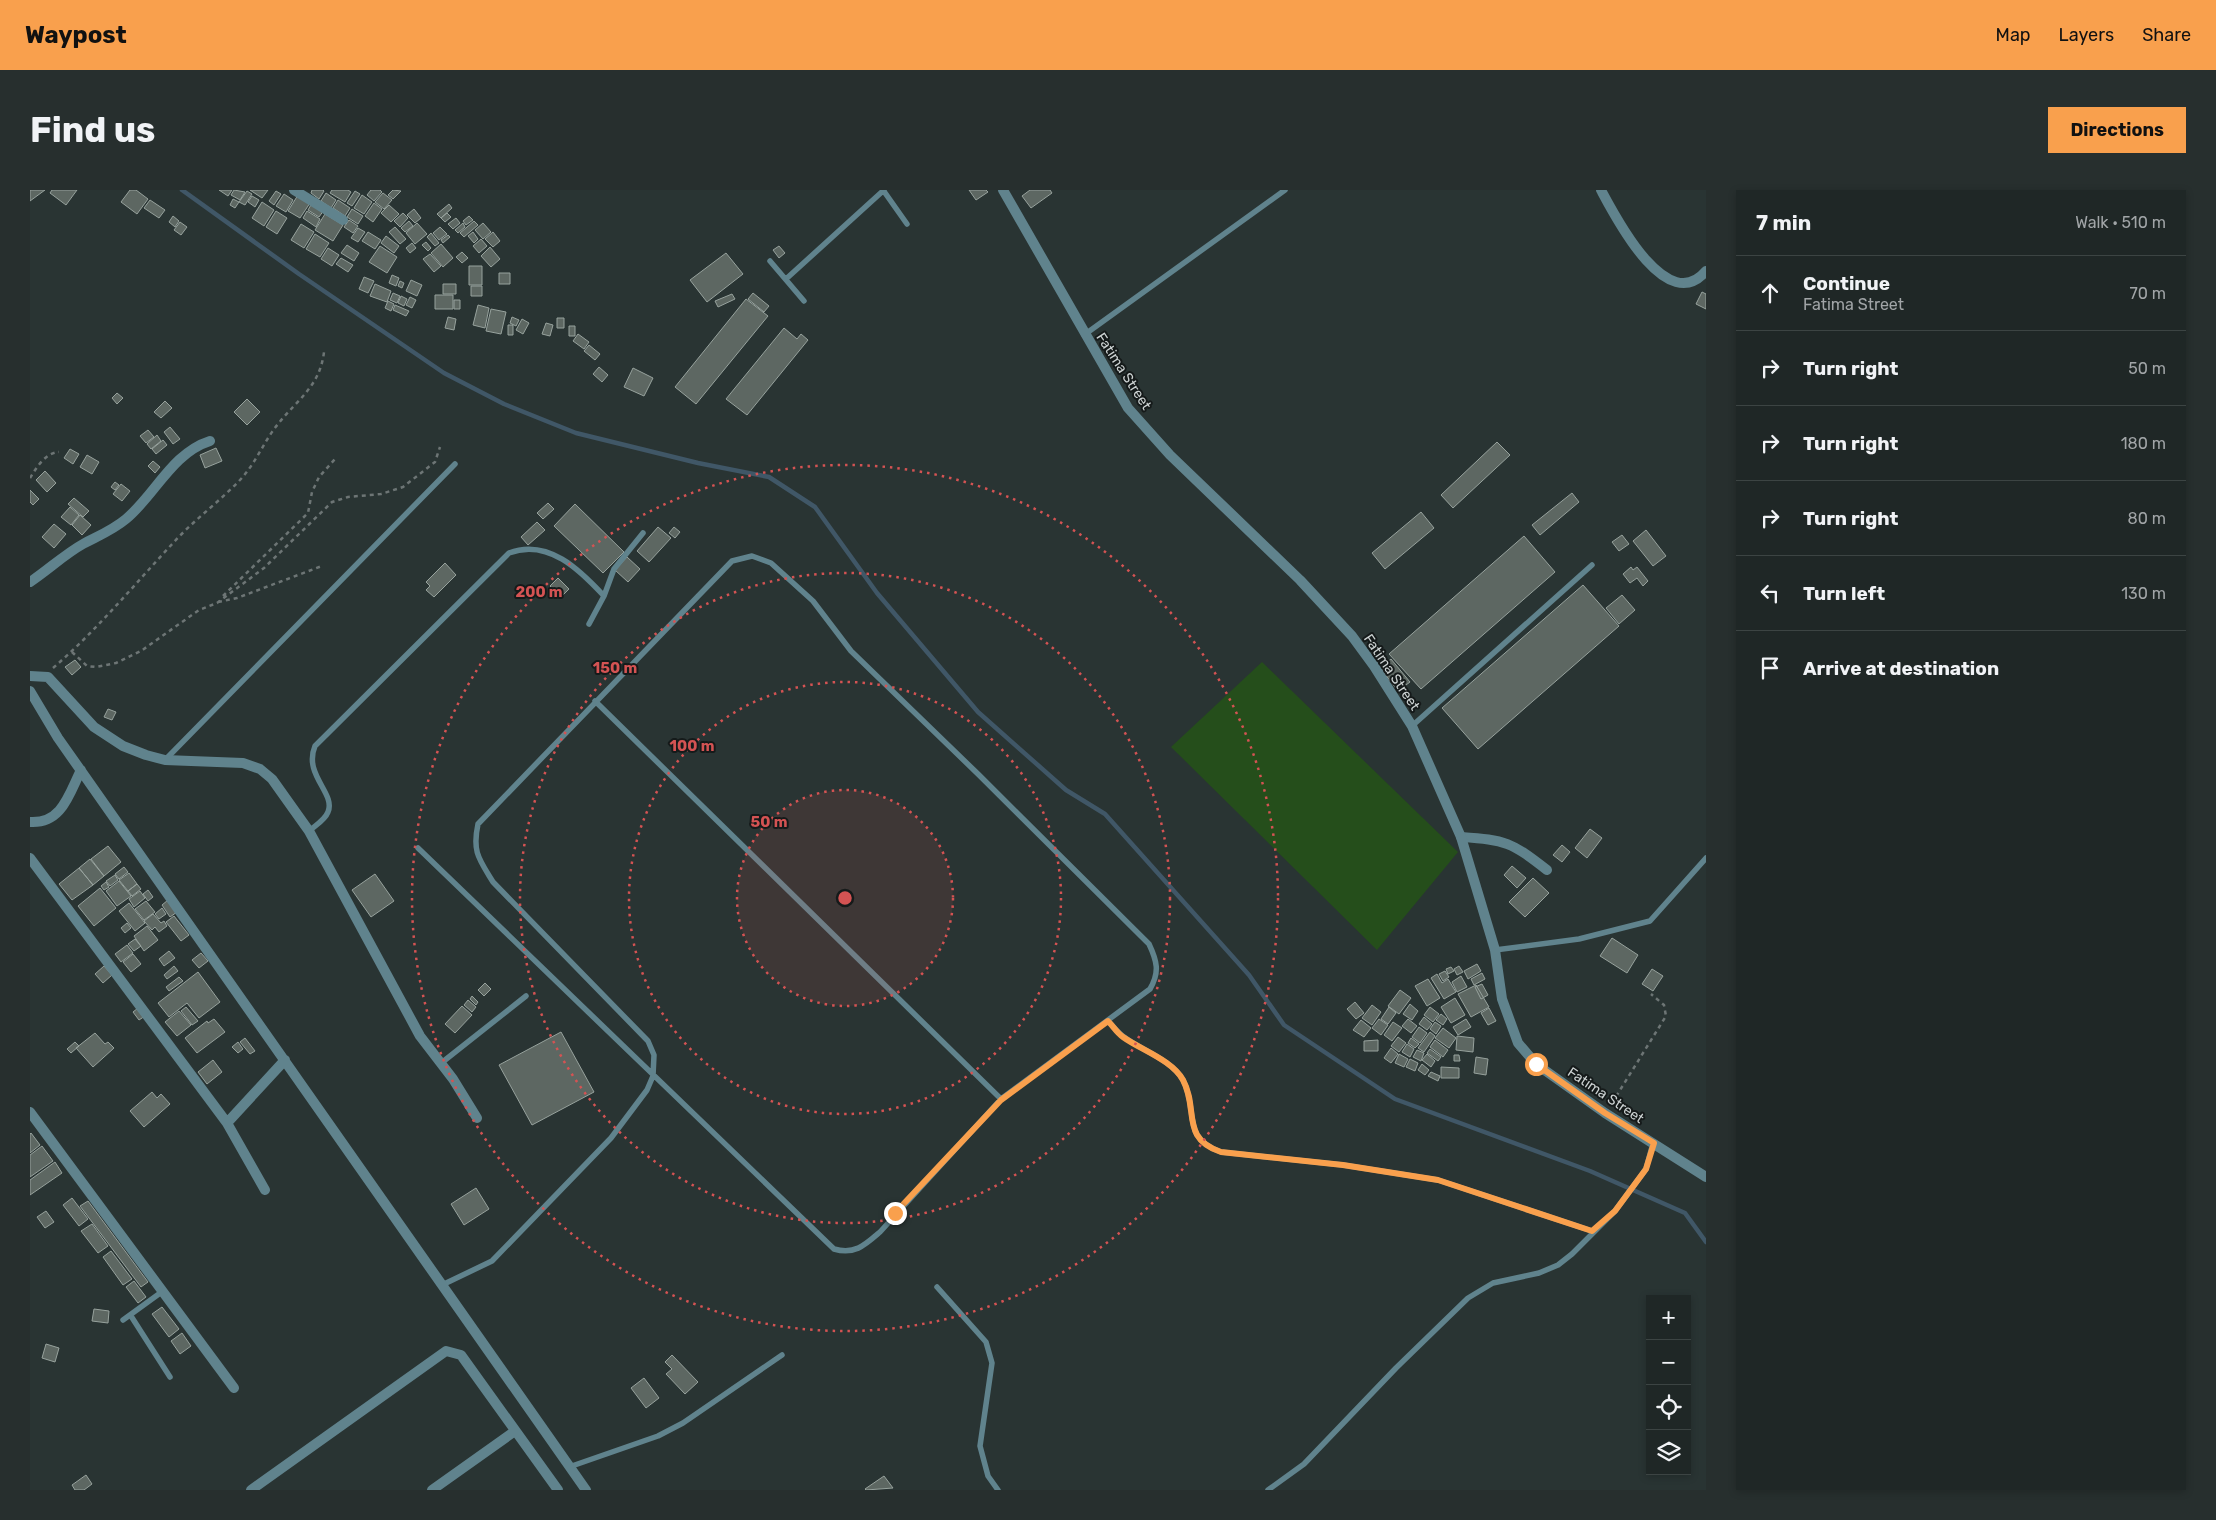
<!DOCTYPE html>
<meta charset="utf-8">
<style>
body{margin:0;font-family:Rubik,sans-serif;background:#272f2e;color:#f1f3f6}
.controls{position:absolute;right:15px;bottom:15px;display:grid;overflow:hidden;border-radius:0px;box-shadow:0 2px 8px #0003}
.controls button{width:45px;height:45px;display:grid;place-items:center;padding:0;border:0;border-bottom:1px solid #3c4443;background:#1f2726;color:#f1f3f6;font:25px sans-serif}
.stop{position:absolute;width:15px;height:15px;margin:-11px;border:4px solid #f9a04d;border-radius:50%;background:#fff}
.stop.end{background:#f9a04d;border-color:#fff;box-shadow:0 1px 5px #0008}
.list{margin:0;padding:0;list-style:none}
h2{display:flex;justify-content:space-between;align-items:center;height:65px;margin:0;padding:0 20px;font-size:21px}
h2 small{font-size:16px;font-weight:400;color:#a1a5a7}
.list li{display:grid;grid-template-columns:32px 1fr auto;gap:15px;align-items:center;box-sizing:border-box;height:75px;padding:0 20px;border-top:1px solid #3c4443}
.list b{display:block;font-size:19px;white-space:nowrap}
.list p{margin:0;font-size:16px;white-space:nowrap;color:#a1a5a7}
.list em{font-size:16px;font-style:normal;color:#a1a5a7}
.icon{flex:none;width:28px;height:28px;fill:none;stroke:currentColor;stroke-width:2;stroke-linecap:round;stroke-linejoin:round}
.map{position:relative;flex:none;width:1676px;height:1300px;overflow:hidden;border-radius:0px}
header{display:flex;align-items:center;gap:30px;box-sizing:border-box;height:70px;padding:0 25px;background:#f9a04d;color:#111}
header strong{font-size:24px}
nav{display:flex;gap:28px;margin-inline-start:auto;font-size:18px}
.intro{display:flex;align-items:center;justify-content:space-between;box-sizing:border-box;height:120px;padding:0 30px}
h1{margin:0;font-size:35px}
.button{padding:12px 22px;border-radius:0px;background:#f9a04d;color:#111;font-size:18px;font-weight:700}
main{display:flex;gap:30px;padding:0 30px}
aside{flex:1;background:#1f2726;border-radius:0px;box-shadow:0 2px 8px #0003}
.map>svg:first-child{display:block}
</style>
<header>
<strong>Waypost</strong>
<nav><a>Map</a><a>Layers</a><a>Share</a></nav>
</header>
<div class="intro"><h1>Find us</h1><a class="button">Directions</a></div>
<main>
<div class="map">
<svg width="1676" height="1300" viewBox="0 0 1676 1300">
<rect width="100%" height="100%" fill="#293433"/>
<path fill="#254e1b" d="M1232 472 1428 662 1347 760 1141 557Z"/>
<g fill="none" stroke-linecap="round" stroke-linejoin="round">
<path stroke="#405767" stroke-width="4.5" d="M152 0 269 84 414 183 474 214 546 243 668 273 739 287 785 317 847 403 948 522 1036 600 1075 624 1219 785 1254 835 1365 909 1560 981 1655 1023 1676 1052"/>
</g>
<path fill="#5d6762" stroke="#97a29d" d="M0 0H15L0 11Z
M22 0H47L36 15 20 3Z
M100 0H106L118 9 107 24 91 12Z
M189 0H202L198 6Z
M204 0 215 2 210 10 201 5Z
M220 0H238L232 8Z
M282 0H293L294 1 289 9 281 3Z
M302 0H318L321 2 315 12 300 3Z
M341 0H350L352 2 344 11 337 5Z
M363 0 371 1 363 9 358 5Z
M939 0H956L958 2 946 10Z
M1000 0H1020L1022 3 1001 18 992 6Z
M217 1 222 4 215 15 209 12Z
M246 1 251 4 244 15 239 11Z
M325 1 330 4 322 16 317 13Z
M296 3 306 10 301 18 291 11Z
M353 3 362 10 354 19 345 12Z
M254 4 263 10 256 22 246 16Z
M268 5 280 13 270 28 258 21Z
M332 5 342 12 334 24 324 18Z
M222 6 229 10 225 17 218 12Z
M203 9 209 12 205 18 200 15Z
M120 10 135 20 129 28 114 18Z
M308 10 320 18 315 26 303 18Z
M232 12 244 20 234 36 222 28Z
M282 13 294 20 289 27 278 20Z
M344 13 352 19 343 32 335 26Z
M419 14 422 18 411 28 407 24Z
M359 15 369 24 361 32 351 23Z
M322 19 333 26 328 34 317 27Z
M384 19 391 28 385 33 377 25Z
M246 21 257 28 247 44 236 37Z
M277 21 290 29 286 37 273 28Z
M373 23 378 28 370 37 364 31Z
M417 23 421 27 415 32 411 28Z
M295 24 313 35 303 51 285 40Z
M143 26 149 31 145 37 139 32Z
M439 26 443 30 436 35 433 31Z
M426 28 430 33 423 39 418 34Z
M319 30 328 36 323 43 314 37Z
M379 31 383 36 375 42 371 38Z
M444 31 448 35 434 47 430 43Z
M150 32 157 37 151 45 144 40Z
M387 33 397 44 385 54 376 43Z
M433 33 435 37 428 43 425 40Z
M453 33 461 42 453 49 445 40Z
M271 34 284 42 274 58 261 50Z
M365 37 376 49 370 54 359 42Z
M410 37 417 44 409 50 403 43Z
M328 38 335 42 328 52 321 48Z
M338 42 351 50 345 59 332 51Z
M443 42 448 49 444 53 438 46Z
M463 42 470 51 463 57 455 49Z
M401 43 409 53 405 56 397 47Z
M285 44 299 53 290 67 276 59Z
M418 45 420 47 413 53 411 50Z
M356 46 369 56 364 63 351 53Z
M451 49 457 56 449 63 443 56Z
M396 52 401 58 398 61 392 55Z
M382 53 386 58 380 63 376 58Z
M411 54 423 68 413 77 401 63Z
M317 55 329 63 324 71 311 63Z
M350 56 367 67 357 83 339 72Z
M749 56 755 63 749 68 743 60Z
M460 57 470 69 461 77 451 66Z
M298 58 309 65 302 76 291 69Z
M432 62 438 68 432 73 426 67Z
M696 63 713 84 677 112 660 90Z
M400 64 411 76 404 82 393 69Z
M311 68 323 75 318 82 306 74Z
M439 76H452V95H439Z
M469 83H480V94H469Z
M362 85 369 88 366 96 359 93Z
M334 87 344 91 338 103 329 99Z
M381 90 392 95 387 106 376 101Z
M370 91 374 93 372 98 368 96Z
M345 94 361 101 357 112 340 106Z
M413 94H426V104H413Z
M441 96H452V106H441Z
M1672 102 1676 104V119L1666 114Z
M363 103 370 106 367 113 360 110Z
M723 103 739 116 734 122 718 109Z
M702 104 705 109 688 117 685 111Z
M405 105H423V119H405Z
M371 106 377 109 374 116 368 113Z
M380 107 386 110 382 118 376 115Z
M716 109 738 126 666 214 645 197Z
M424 110H430V119H424Z
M358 111 364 114 361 121 355 118Z
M365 115 379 121 376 126 363 120Z
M448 115 459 118 455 138 443 135Z
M461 119 476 122 471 144 456 141Z
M418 127 426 129 424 140 415 138Z
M482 127 489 130 486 136 480 133Z
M527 128H534V138H527Z
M492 129 499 133 493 144 486 140Z
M516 133 523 135 520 146 512 144Z
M478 135H483V145H478Z
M539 136H545V146H539Z
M754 138 767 149 771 144 778 150 717 225 696 209Z
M548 144 559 152 554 159 543 151Z
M559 155 570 164 565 170 554 161Z
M569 177 578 185 572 192 563 184Z
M603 178 623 188 614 206 594 197Z
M87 203 93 208 87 214 82 208Z
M217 209 230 222 217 235 204 222Z
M135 211 142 218 131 228 124 222Z
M140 237 150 249 143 254 134 242Z
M118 240 124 247 116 253 110 246Z
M127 245 131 251 121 259 117 254Z
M133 250 137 255 126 264 122 259Z
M1467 252 1480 265 1423 318 1411 305Z
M186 258 192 271 175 278 170 265Z
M40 259 49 264 43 274 34 268Z
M57 265 69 272 62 284 50 277Z
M123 271 130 277 125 283 118 276Z
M15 281 26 293 17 302 6 290Z
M85 292 89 295 85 300 81 297Z
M91 294 100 301 92 311 83 304Z
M0 300 9 309 3 315 0 312Z
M1542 303 1549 312 1510 345 1502 335Z
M44 308 59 321 53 327 38 314Z
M518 313 524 319 513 329 507 323Z
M545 314 594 362 573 383 524 336Z
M40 317 49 325 41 335 31 327Z
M1391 322 1404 338 1355 379 1342 363Z
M50 325 61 335 52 345 42 335Z
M507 332 515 340 498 355 491 347Z
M24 334 36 344 24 358 12 347Z
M628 337 641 348 619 372 607 361Z
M644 337 650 342 645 348 639 343Z
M1616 340 1636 366 1623 376 1603 351Z
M1592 345 1599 354 1589 361 1582 352Z
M1494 346 1525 382 1391 499 1359 464Z
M597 367 610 379 598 392 585 380Z
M415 373 426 385 404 407 396 400 400 396 396 392Z
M1601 377 1603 380 1607 377 1618 391 1613 396 1607 388 1600 393 1593 384Z
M528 388 539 399 531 407 520 396Z
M1553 395 1589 436 1448 559 1412 518Z
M1592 405 1605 420 1589 434 1576 418Z
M1361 469 1380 492 1368 501 1350 478Z
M45 470 51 477 42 485 35 477Z
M78 519 86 522 82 530 74 527Z
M1560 639 1572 648 1557 668 1545 658Z
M1532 655 1540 662 1532 672 1523 665Z
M78 656 91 672 74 686 61 669Z
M60 669 74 686 63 695 49 678Z
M1482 676 1496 688 1487 698 1474 685Z
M94 677 98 682 89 689 85 684Z
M49 678 63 695 42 710 29 694Z
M99 683 107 694 98 701 89 690Z
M345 684 364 711 341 727 322 700Z
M85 685 88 690 80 696 76 691Z
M1503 688 1519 703 1495 727 1479 712Z
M89 691 101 706 87 716 76 701Z
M76 692 79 697 74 700 71 696Z
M107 694 111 699 102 706 98 701Z
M70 698 86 718 64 736 48 716Z
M118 700 123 707 118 711 113 704Z
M110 701 115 708 104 717 99 709Z
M138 710 147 722 140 727 132 715Z
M116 711 125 722 114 730 105 719Z
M99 713 115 733 105 741 89 721Z
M132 718 136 724 129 729 125 724Z
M123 724 131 733 134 731 137 736 129 742 125 737 122 740 114 731Z
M144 726 159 745 151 751 136 732Z
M97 733 101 738 95 743 91 738Z
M117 736 128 750 114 761 104 746Z
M1582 748 1608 765 1597 783 1570 766Z
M105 749 111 756 104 761 98 754Z
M97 755 103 763 91 772 85 764Z
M139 761 145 768 134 776 129 769Z
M171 763 178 771 169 778 162 770Z
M103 764 111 774 101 782 93 772Z
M1447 774 1451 781 1438 789 1434 781Z
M74 776 82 785 73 793 65 784Z
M144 776 148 781 137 789 134 785Z
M1429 776 1433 782 1427 785 1424 779Z
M1421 777 1424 781 1418 784 1416 779Z
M1622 779 1633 786 1623 801 1612 794Z
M1415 781 1419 787 1413 791 1409 784Z
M168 782 190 812 169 828 157 813 139 827 128 813Z
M1452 783 1455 789 1444 795 1441 789Z
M1407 784 1412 793 1418 789 1426 802 1414 809 1401 788Z
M1431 786 1437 797 1427 802 1422 792Z
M149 787 153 791 139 801 136 797Z
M1398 789 1410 808 1397 816 1385 796Z
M455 793 461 799 454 806 448 800Z
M1452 794 1458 805 1451 809 1445 797Z
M1446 795 1459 817 1441 827 1428 804Z
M1370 800 1381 808 1369 824 1358 816Z
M442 806 448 812 446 815 440 809Z
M1425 808 1435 825 1421 833 1411 817Z
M438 810 446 817 442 822 434 815Z
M1325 812 1334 823 1326 829 1317 819Z
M1380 814 1388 821 1382 830 1373 824Z
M1342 815 1351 822 1342 835 1332 828Z
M432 816 442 825 425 843 415 834Z
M156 817 168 831 162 835 151 821Z
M1359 817 1366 823 1358 834 1351 829Z
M1400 817 1409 824 1403 832 1394 825Z
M108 818 115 826 109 830 103 822Z
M1459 818 1466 831 1458 835 1451 823Z
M149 821 161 835 147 846 135 832Z
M1411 824 1417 829 1413 835 1406 830Z
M1394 827 1402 834 1397 840 1389 834Z
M184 829 195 842 167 863 155 848 177 831 178 833Z
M1349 829 1358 835 1351 845 1342 838Z
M1378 829 1387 836 1381 843 1372 836Z
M1436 829 1441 837 1428 845 1423 837Z
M1331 830 1341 838 1334 847 1323 840Z
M1363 832 1372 838 1362 851 1354 845Z
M1405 832 1411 836 1406 844 1400 839Z
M1389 837 1397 843 1390 853 1382 847Z
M1413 838 1426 848 1419 858 1405 848Z
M531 842 564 902 502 935 469 875Z
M1400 842 1405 846 1394 862 1388 858Z
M65 843 75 854 78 852 84 858 63 877 46 858Z
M1427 846 1444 848 1443 862 1426 860Z
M1368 847 1376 853 1369 862 1361 856Z
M215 848 225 861 220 864 210 852Z
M1381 848 1389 854 1385 858 1378 853Z
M1348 850V861H1334V851Z
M1405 850 1418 860 1413 867 1400 857Z
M45 852 49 856 41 863 37 859Z
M208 852 213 859 208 863 202 857Z
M1377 854 1384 859 1380 867 1372 862Z
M1361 858 1368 864 1361 873 1354 868Z
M1400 859 1411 867 1408 871 1397 863Z
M1387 860 1394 863 1391 871 1383 867Z
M1369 864 1378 869 1374 877 1365 873Z
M1397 864 1405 871 1401 877 1392 870Z
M1424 865H1429L1430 871H1424Z
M1446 867 1458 869 1456 885 1444 883Z
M1380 869 1388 873 1385 881 1376 877Z
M183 870 192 882 177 894 168 882Z
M1392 874 1399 880 1395 885 1388 880Z
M1411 877 1429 878V888H1411Z
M1401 882 1410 886 1408 891 1398 886Z
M122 902 127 908 131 904 140 914 114 937 100 921Z
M1 943 10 955 0 963V944Z
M12 956 23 971 0 987V965Z
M25 972 32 983 0 1005V990Z
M446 998 459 1019 434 1035 421 1014Z
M42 1008 58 1029 49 1036 33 1015Z
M58 1011 118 1092 111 1097 50 1016Z
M16 1021 24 1032 15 1038 7 1027Z
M62 1034 78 1056 68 1063 51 1041Z
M81 1061 102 1089 93 1095 73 1067Z
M104 1091 116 1107 108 1113 96 1097Z
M132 1117 149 1139 139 1147 122 1124Z
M64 1119 79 1121 78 1133 62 1131Z
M152 1143 161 1156 150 1164 141 1151Z
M16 1154 29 1158 25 1172 12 1168Z
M642 1165 668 1192 655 1204 636 1184 642 1179 635 1172Z
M614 1188 629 1208 616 1218 601 1198Z
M56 1285 62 1294 54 1300H45L42 1295Z
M854 1286 863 1298 836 1300 835 1299Z"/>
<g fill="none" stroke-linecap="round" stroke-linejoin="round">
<path stroke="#6d7575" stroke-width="2.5" stroke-dasharray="4 4" stroke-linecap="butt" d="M0 288C7 277 15 263 29 262
M193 406 278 323 282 302 289 287 305 269
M188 412 207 408 292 376
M42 462 57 476 66 477 86 473 111 461 169 420 187 413 234 378 302 312 318 307 351 304 373 297 405 272 410 257
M23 478C67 440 104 395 144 352 164 330 189 312 210 290 226 273 234 251 248 234 268 209 290 196 294 162
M1582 913 1636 826 1634 815 1621 804"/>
<path stroke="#60838d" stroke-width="5.5" d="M853 0 877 34
M740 71 774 111
M756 89 854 0
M1054 145 1255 0
M559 434 574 406 584 379 613 343
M565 511 971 909
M1382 536 1562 375
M135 570 425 274
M279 641C286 635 295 630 298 622 306 603 273 585 285 556L479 363C518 348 550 380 574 406
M388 658 804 1059C825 1065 835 1055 850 1042L971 909 1120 799C1130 782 1127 771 1119 754L948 584 821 461 783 411 741 373 722 366 702 371 448 634C442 662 449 669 463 692L618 851 624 865 623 886 617 900 581 948 462 1071 412 1095
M1465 760 1549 749 1620 731 1676 668
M1078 831C1083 836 1088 843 1094 847 1111 860 1142 870 1153 890 1169 920 1150 948 1191 962L1313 975 1408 990 1562 1041
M410 874 496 806
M907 1097 956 1152 962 1173 950 1256 958 1286 968 1300
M101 1126 140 1187
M93 1130 133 1101
M539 1277 628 1246 653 1233 752 1165
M1238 1300 1274 1274 1366 1178 1438 1108 1463 1093 1509 1083 1528 1075 1542 1064 1585 1021 1616 979 1623 953"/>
<path stroke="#60838d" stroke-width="10" d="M264 0 313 30
M1571 0C1586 28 1637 127 1676 81
M0 392C18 380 35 364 53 354 68 346 83 340 96 329 125 305 142 263 180 251
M0 486 18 487 64 537 93 556 116 565 135 570 213 573 230 579 242 589 279 641 390 846 423 889 447 928
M0 501 28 548 556 1300
M0 632C32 634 39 604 51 580
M1431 647C1476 650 1481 652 1517 680
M0 668 197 933 235 1000
M0 922 204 1198
M197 933 255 870
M221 1300 416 1161 431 1165 528 1300
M402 1300 485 1241"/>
<path stroke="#60838d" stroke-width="10" d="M973 0 1098 218 1140 265 1270 390 1322 446 1344 476 1382 536 1431 647 1465 760 1472 809 1488 853 1506 874 1575 923 1676 987"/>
</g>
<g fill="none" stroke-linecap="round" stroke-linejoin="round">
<path stroke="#f9a04d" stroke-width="6" d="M865 1023 971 910 1078 831C1083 836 1087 843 1093 847 1111 860 1142 870 1153 890 1169 920 1150 948 1191 962L1313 975 1408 990 1562 1041 1585 1021 1616 979 1624 953 1575 923 1506 874"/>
</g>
<circle cx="815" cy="708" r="108" fill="#d45353" fill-opacity=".12"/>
<g fill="none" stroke="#d45353" stroke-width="2.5" stroke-dasharray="2.5 5">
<circle cx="815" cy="708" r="108"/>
<circle cx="815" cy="708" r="216"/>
<circle cx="815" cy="708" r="325"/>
<circle cx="815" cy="708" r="433"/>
</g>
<g text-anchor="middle" stroke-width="4" stroke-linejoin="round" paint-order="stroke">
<g font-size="14" fill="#cdd3d3" stroke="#151a1a">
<text transform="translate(1094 181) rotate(57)" y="5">Fatima Street</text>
<text transform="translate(1362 482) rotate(56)" y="5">Fatima Street</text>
<text transform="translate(1576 905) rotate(34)" y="5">Fatima Street</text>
</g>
</g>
<circle cx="815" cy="708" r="8" fill="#d45353" stroke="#151a1a" stroke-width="2.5"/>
<g font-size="15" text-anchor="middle" font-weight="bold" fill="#d45353" stroke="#151a1a" stroke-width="4" stroke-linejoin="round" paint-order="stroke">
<text x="509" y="407">200 m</text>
<text x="585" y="483">150 m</text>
<text x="662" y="561">100 m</text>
<text x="739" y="637">50 m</text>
</g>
</svg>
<div class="controls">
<button>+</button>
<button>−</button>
<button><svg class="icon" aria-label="locate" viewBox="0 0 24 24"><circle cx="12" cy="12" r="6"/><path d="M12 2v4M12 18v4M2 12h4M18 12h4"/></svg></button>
<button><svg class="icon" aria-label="layers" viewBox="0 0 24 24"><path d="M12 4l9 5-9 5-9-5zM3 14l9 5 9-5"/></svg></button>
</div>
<div class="stop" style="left:1506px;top:874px"></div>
<div class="stop end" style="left:865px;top:1023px"></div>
</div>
<aside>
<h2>7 min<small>Walk · 510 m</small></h2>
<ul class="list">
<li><svg class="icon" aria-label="ahead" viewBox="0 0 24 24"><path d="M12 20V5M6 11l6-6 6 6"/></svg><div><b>Continue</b><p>Fatima Street</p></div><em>70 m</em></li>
<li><svg class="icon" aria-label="right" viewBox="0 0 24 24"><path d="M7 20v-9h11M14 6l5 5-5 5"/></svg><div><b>Turn right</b></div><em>50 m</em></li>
<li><svg class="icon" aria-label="right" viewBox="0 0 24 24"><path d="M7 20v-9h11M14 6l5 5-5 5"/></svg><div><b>Turn right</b></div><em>180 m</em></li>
<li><svg class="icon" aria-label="right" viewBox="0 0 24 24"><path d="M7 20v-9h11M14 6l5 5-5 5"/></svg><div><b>Turn right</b></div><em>80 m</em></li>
<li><svg class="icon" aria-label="left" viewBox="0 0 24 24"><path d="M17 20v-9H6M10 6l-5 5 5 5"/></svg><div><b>Turn left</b></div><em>130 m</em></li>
<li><svg class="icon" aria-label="arrive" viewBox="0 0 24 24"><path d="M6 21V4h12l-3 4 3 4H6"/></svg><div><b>Arrive at destination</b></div></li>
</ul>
</aside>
</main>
